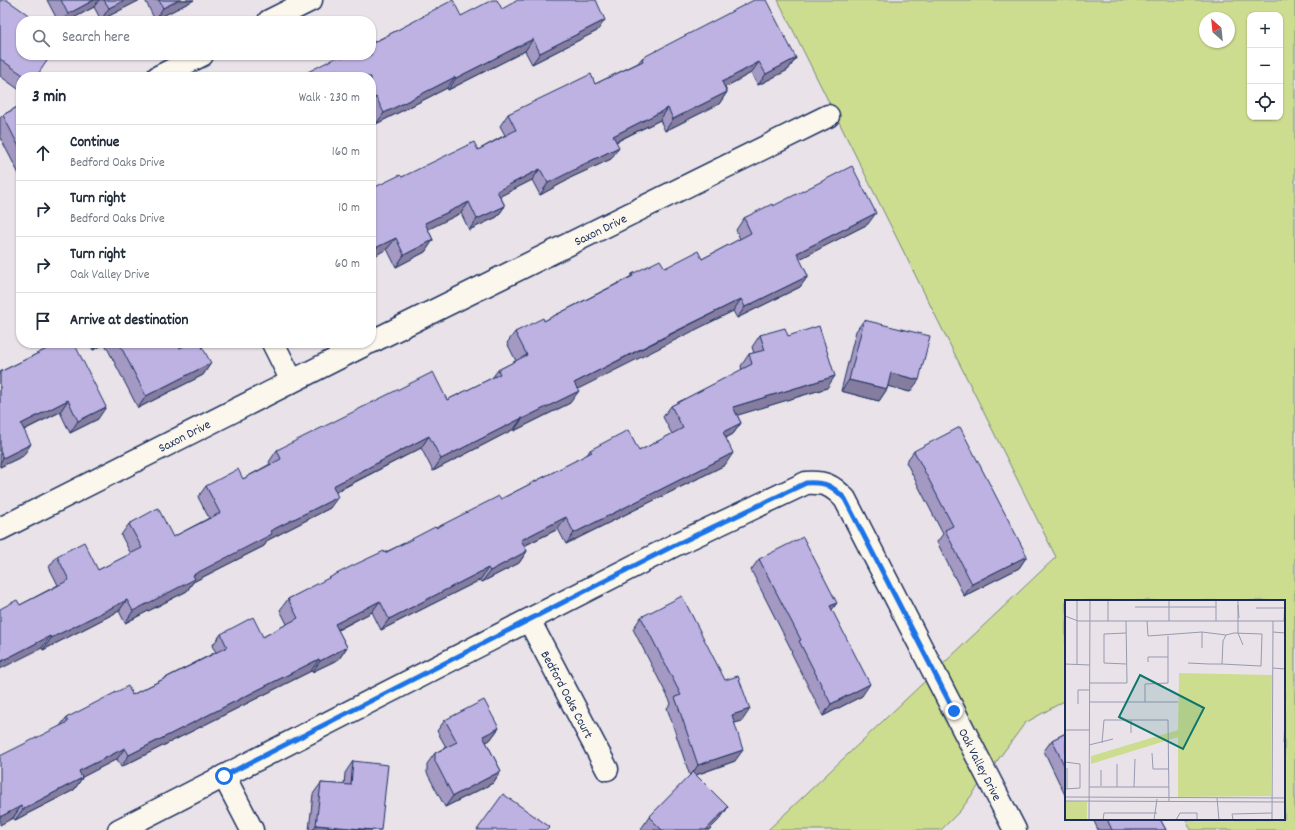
<!DOCTYPE html>
<meta charset="utf-8">
<style>
body{margin:0;font-family:Dekko,sans-serif;background:#f6f6f7;color:#1f2937}
.controls{position:absolute;right:12px;top:12px;display:grid;overflow:hidden;border-radius:8px;box-shadow:0 1px 3px #0004}
.controls button{width:36px;height:36px;display:grid;place-items:center;padding:0;border:0;border-bottom:1px solid #e0e1e3;background:#fff;color:#1f2937;font:20px sans-serif}
.compass{position:absolute;left:1199px;top:12px;width:36px;height:36px;border-radius:50%;background:#fff;box-shadow:0 1px 3px #0004;rotate:333deg}
.stop{position:absolute;width:12px;height:12px;margin:-9px;border:3px solid #1a73e8;border-radius:50%;background:#fff}
.stop.end{background:#1a73e8;border-color:#fff;box-shadow:0 1px 4px #0008}
.list{margin:0;padding:0;list-style:none}
h2{display:flex;justify-content:space-between;align-items:center;height:52px;margin:0;padding:0 16px;font-size:17px}
h2 small{font-size:13px;font-weight:400;color:#747a83}
.list li{display:grid;grid-template-columns:26px 1fr auto;gap:12px;align-items:center;box-sizing:border-box;height:56px;padding:0 16px;border-top:1px solid #e0e1e3}
.list b{display:block;font-size:15px;white-space:nowrap}
.list p{margin:0;font-size:13px;white-space:nowrap;color:#747a83}
.list em{font-size:13px;font-style:normal;color:#747a83}
.icon{flex:none;width:22px;height:22px;fill:none;stroke:currentColor;stroke-width:2;stroke-linecap:round;stroke-linejoin:round}
.map{position:relative;flex:none;width:1295px;height:830px;overflow:hidden}
.search{position:absolute;background:#fff;box-shadow:0 1px 3px #0004;left:16px;top:16px;width:360px;height:44px;display:flex;align-items:center;gap:10px;box-sizing:border-box;padding:0 14px;border-radius:16px;color:#747a83;font-size:15px}
.panel{position:absolute;background:#fff;box-shadow:0 1px 3px #0004;left:16px;top:72px;width:360px;height:276px;border-radius:16px}
.map>svg:first-child{display:block}
</style>
<div class="map">
<svg width="1295" height="830" viewBox="0 0 1295 830">
<rect width="100%" height="100%" fill="#e9e2e9"/>
<filter id="ink" filterUnits="userSpaceOnUse"><feTurbulence type="fractalNoise" baseFrequency=".025" numOctaves="2"/><feDisplacementMap in="SourceGraphic" scale="8" xChannelSelector="R" yChannelSelector="G"/><feConvolveMatrix kernelMatrix="1 2 1 2 8 2 1 2 1" color-interpolation-filters="sRGB"/></filter>
<g filter="url(#ink)">
<path fill="#cddd90" stroke="#748677" fill-rule="evenodd" d="M778 0H1295V830H1191L1186 819H1284V601H1066V700L1025 723 960 811 941 830H768L1056 557ZM1250 15H1280V117H1250ZM1205 18H1229V42H1205Z"/>
<g fill="none" stroke-linecap="round" stroke-linejoin="round">
<g stroke="#1b2f5e" stroke-width="25">
<path id="minor" d="M269 21 311 0
M158 77 202 55
M371 342 828 116
M273 343 292 381
M0 529 368 343
M529 620 607 769
M224 776 252 830
M119 830 675 545 806 483C825 482 832 485 845 499L1015 830"/>
</g>
<use href="#minor" stroke="#fbf7ec" stroke-width="22"/>
</g>
<path fill="#a399c3" stroke="#1b2f5e" d="M47 0H140L101 20 94 7 68 21H58Z
M145 0H194L155 20Z
M0 1 36 77H21V91L0 76Z
M502 9 597 31 532 64 525 51 448 90 447 88 376 124 371 115V77L342 58 422 18 424 15 461 16Z
M642 58H796L788 70 758 85 751 73 725 87 727 92 719 104 665 131 660 120 616 142 611 159 570 178 568 180 540 195 532 180 500 196 505 206 497 217 469 230 461 213 428 229 433 240 425 252 396 267 387 249 402 177 478 150 505 135 500 126 508 114 595 84 638 63Z
M21 105V178L0 137V118L3 115Z
M773 206 868 224 799 259 808 276 800 287 737 318 733 311 656 349 577 389 570 403 514 431V429L433 471 421 448 336 492 330 508 268 540 264 546 193 582 187 591 125 623 119 611 43 650 20 605 58 585 49 567 57 556 98 570 131 554 121 535 129 524 173 537 209 518 198 497 206 486 243 479 270 464 269 462 277 450 447 400 492 378 498 370 516 361 507 343 515 332 544 321 630 277 632 274 665 268 702 259 740 239 736 230 744 218Z
M864 320 910 392 888 386 887 389 879 401 841 391 856 331Z
M760 335 788 336 827 388 737 415 741 423 733 434 726 438 725 465 566 544 558 529 524 546 527 551 519 563 482 582 480 580 381 630 372 612 338 630 347 647 339 659 312 672 311 671 121 767 117 759 82 777V778L74 790 15 820 13 818 60 726 66 718 132 695 216 652 212 646 221 634 263 637 287 624 280 610 288 599 436 528 501 499 587 455 590 450 639 451 672 434 663 417 671 406 742 370 741 366 749 354 754 353 752 347Z
M59 343 98 419 70 433 60 412 24 430 23 456 0 467V372Z
M89 343H178L180 348 211 363 203 375 138 408 105 344 93 350Z
M914 451 1027 556 1019 568 964 596 937 542 943 534 906 462Z
M759 559 862 696 823 716 791 652 792 651 751 570Z
M641 617 742 721 734 723 735 761 696 775 728 807 720 819 709 830H642L641 829 649 817 690 776 667 708 671 703 633 629Z
M445 720 499 728 490 740 486 742 501 771 493 783 445 807 427 773V764L435 753 446 747 437 731Z
M1066 733V797L1044 751 1052 740Z
M353 761 381 830H309L313 794 321 783 344 785 345 773Z
M1093 819H1160L1166 830H1098Z"/>
<path fill="#857d9f" stroke="#1b2f5e" d="M94 0H99L94 7 68 21H62L68 14Z
M125 0H140L101 20 109 8Z
M179 0H194L155 20 163 8Z
M605 20 597 31 532 64 540 53Z
M533 39 525 51 448 90 456 78Z
M796 58 788 70 758 85 766 74Z
M759 62 751 73 714 93 722 82Z
M455 77 447 88 376 124 384 113Z
M727 92 719 104 665 131 673 119Z
M376 97 371 104V100Z
M668 108 660 120 605 147 613 136Z
M619 147 611 159 570 178 568 180 540 195 548 183 576 168Z
M540 169 532 180 489 202 497 191Z
M469 202 461 213 417 235 425 223Z
M505 206 497 217 469 230 477 219Z
M876 213 868 224 788 265 797 253Z
M396 238 387 249 371 258V250Z
M433 240 425 252 396 267 404 255Z
M808 276 800 287 737 318 745 307Z
M741 299 733 311 566 395 574 383Z
M98 343H106L93 350Z
M211 363 203 375 138 408 146 396Z
M891 373 919 380 910 392 883 385Z
M835 376 827 388 725 419 733 407Z
M849 380 887 389 879 401 841 391Z
M579 391 570 403 514 431 522 419Z
M68 400 60 412 13 435 21 424Z
M106 407 98 419 70 433 78 421Z
M522 418 514 429 433 471 441 459Z
M741 423 733 434 714 444 723 432Z
M429 436 421 448 325 497 333 486Z
M31 444 23 456 0 467V463L3 458Z
M733 453 725 465 566 544 574 533Z
M338 497 330 508 268 540 264 546 193 582 187 591 125 623 133 611 193 575 270 531Z
M566 517 558 529 513 551 521 540Z
M527 551 519 563 482 582 490 571Z
M1027 556 1019 568 964 596 972 584Z
M488 568 480 580 381 630 389 619Z
M127 600 119 611 43 650 51 638Z
M380 601 372 612 327 635 335 624Z
M837 603 829 614 830 606Z
M50 636 42 648 0 669V662Z
M347 647 339 659 312 672 320 661Z
M319 659 311 671 121 767 129 755Z
M870 684 862 696 823 716 831 704Z
M750 709 742 721 724 726 732 715Z
M499 728 490 740 475 748 483 736Z
M125 748 117 759 71 783 79 771Z
M743 750 735 761 690 777 698 765Z
M501 771 493 783 445 807 453 796Z
M82 778 74 790 15 820 23 809Z
M21 806 13 818 0 825V817Z
M728 807 720 819 709 830H706Z
M316 825 373 830H313Z"/>
<path fill="#beb2e3" stroke="#1b2f5e" d="M1 0H7L37 21H21V55H51L36 77H26L0 59V1Z
M61 0H94L68 14Z
M104 0H125L109 8Z
M159 0H179L163 8Z
M453 0 461 16 492 0H497L502 9 518 0H596L605 20 540 53 533 39 456 78 455 77 384 113 376 97 371 100V77H298L341 55 342 58 349 55H371V44L424 16V15Z
M754 0H766L796 58 766 74 759 62 722 82 727 92 673 119 668 108 613 136 619 147 576 168V169L548 183 540 169 497 191 505 206 477 219 469 202 425 223 433 240 404 255 396 238 371 250V189L400 175 402 177 474 142 478 150 516 130 508 114 591 74 595 84 643 61 642 58Z
M21 105V151L3 115Z
M852 166 876 213 797 253 808 276 745 307 741 299 664 337 574 383 579 391 522 419V418L441 459 429 436 333 486 338 497 270 531 272 534 193 575 195 579 133 611 127 600 51 638 50 636 0 662V609L17 600 20 605 69 580 57 556 84 542 98 570 142 548 129 524 158 508 173 537 220 513 206 486 238 469 243 479 281 459 277 450 433 372 447 400 500 374 498 370 527 355 515 332 543 318 544 321 633 276 632 274 660 260 665 268 698 251 702 259 751 233 744 218 772 204 773 206Z
M864 320 930 336 919 380 891 373 887 389 849 380Z
M819 326 835 376 733 407 741 423 723 432 733 453 574 533 566 517 521 540 527 551 490 571 488 568 389 619 380 601 335 624 347 647 320 661 319 659 129 755 125 748 79 771 82 778 23 809 21 806 0 817V756L68 722 66 718 128 686 132 695 227 647 221 634 253 617 263 637 298 618 288 599 352 566 384 551 385 553 435 527 436 528 499 496 501 499 592 452 590 450 628 430 639 451 683 428 671 406 752 364 749 354 765 350 760 335 785 328 788 336Z
M59 343H74L106 407 78 421 68 400 21 424 31 444 3 458 0 451V372Z
M119 343H178L180 348 190 343H200L211 363 146 396Z
M960 427 1027 556 972 584 945 530 953 526 914 451Z
M803 537 837 603 830 606 870 684 831 704 799 641 801 640 759 559Z
M682 596 725 680 738 676 750 709 732 715 743 750 698 765 675 697 681 695 641 617Z
M484 700 499 728 483 736 501 771 453 796 435 761V753L457 742 445 720Z
M1066 733V769L1052 740Z
M353 761 388 765 381 830H373L316 825 321 783 351 785Z
M693 772 728 807 706 830H662L649 817Z
M503 794 550 827 547 830H477Z
M1107 819H1160L1166 830H1112Z"/>
</g>
<g fill="none" stroke-linecap="round" stroke-linejoin="round" filter="url(#ink)">
<path stroke="#1a73e8" stroke-width="5" d="M224 776 675 545 806 483C825 482 832 485 845 499L954 711"/>
</g>
<g text-anchor="middle" stroke-width="4" stroke-linejoin="round" paint-order="stroke">
<g font-size="13" fill="#1b2f5e" stroke="#fbf7ec">
<text transform="translate(600 229) rotate(-26)" y="5">Saxon Drive</text>
<text transform="translate(184 435) rotate(-27)" y="5">Saxon Drive</text>
<text transform="translate(568 694) rotate(62)" y="5">Bedford Oaks Court</text>
<text transform="translate(981 764) rotate(63)" y="5">Oak Valley Drive</text>
</g>
</g>
<g transform="translate(1065 600)">
<rect width="220" height="220" fill="#e9e2e9"/>
<path d="M114 73 207 75 206 196 113 197V137L26 164V156L113 130ZM0 201 22 202V220H0Z" fill="#cddd90"/>
<path fill="none" stroke="#979ab1" stroke-width="1" d="M43 0V21M151 0V21M173 0V33L178 45M173 5 174 18M70 7H151M191 8H220M0 16 13 21H220M82 21 83 36 137 32 161 35M104 21V0M219 21 220 0M137 32V48M208 32 220 33M61 33 39 34V63L61 64M83 62V57H103M123 63 144 64H157L195 66H196L197 34 169 33 161 35 158 41 157 64M0 64 25 65M12 64V0M208 68 220 69M25 83H62L61 21M24 102H113M80 102V84L103 83V36M13 104V90H24M66 120V133M0 130H24M219 142 220 116M37 143 39 120H103L104 202M24 145 48 139M87 153 88 169H104M0 162 15 164V188L0 189M36 186V170M24 187H104M52 187V164M69 187 70 159M2 189V168M0 197 220 198M152 198 154 220M0 201 220 202M24 220 25 0M38 220 39 213H92M89 220 92 199M111 220 115 213H132V220M168 220 167 214 207 213M207 220 208 21"/>
<path fill="#0f766e" fill-opacity="0.15" stroke="#0f766e" stroke-width="2" d="M75 75 139 108 118 149 54 117Z"/>
<rect width="220" height="220" fill="none" stroke="#1b2f5e" stroke-width="2"/>
</g>
</svg>
<div class="controls">
<button>+</button>
<button>−</button>
<button><svg class="icon" aria-label="locate" viewBox="0 0 24 24"><circle cx="12" cy="12" r="6"/><path d="M12 2v4M12 18v4M2 12h4M18 12h4"/></svg></button>
</div>
<svg class="compass" viewBox="-18 -18 36 36"><path d="M0-13l5 13h-10z" fill="#e53935"/><path d="M0 13l5-13h-10z" fill="#747a83"/></svg>
<div class="stop" style="left:224px;top:776px"></div>
<div class="stop end" style="left:954px;top:711px"></div>
<div class="search"><svg class="icon" aria-label="search" viewBox="0 0 24 24"><circle cx="10" cy="10" r="6"/><path d="M15 15l6 6"/></svg>Search here</div>
<section class="panel">
<h2>3 min<small>Walk · 230 m</small></h2>
<ul class="list">
<li><svg class="icon" aria-label="ahead" viewBox="0 0 24 24"><path d="M12 20V5M6 11l6-6 6 6"/></svg><div><b>Continue</b><p>Bedford Oaks Drive</p></div><em>160 m</em></li>
<li><svg class="icon" aria-label="right" viewBox="0 0 24 24"><path d="M7 20v-9h11M14 6l5 5-5 5"/></svg><div><b>Turn right</b><p>Bedford Oaks Drive</p></div><em>10 m</em></li>
<li><svg class="icon" aria-label="right" viewBox="0 0 24 24"><path d="M7 20v-9h11M14 6l5 5-5 5"/></svg><div><b>Turn right</b><p>Oak Valley Drive</p></div><em>60 m</em></li>
<li><svg class="icon" aria-label="arrive" viewBox="0 0 24 24"><path d="M6 21V4h12l-3 4 3 4H6"/></svg><div><b>Arrive at destination</b></div></li>
</ul>
</section>
</div>
